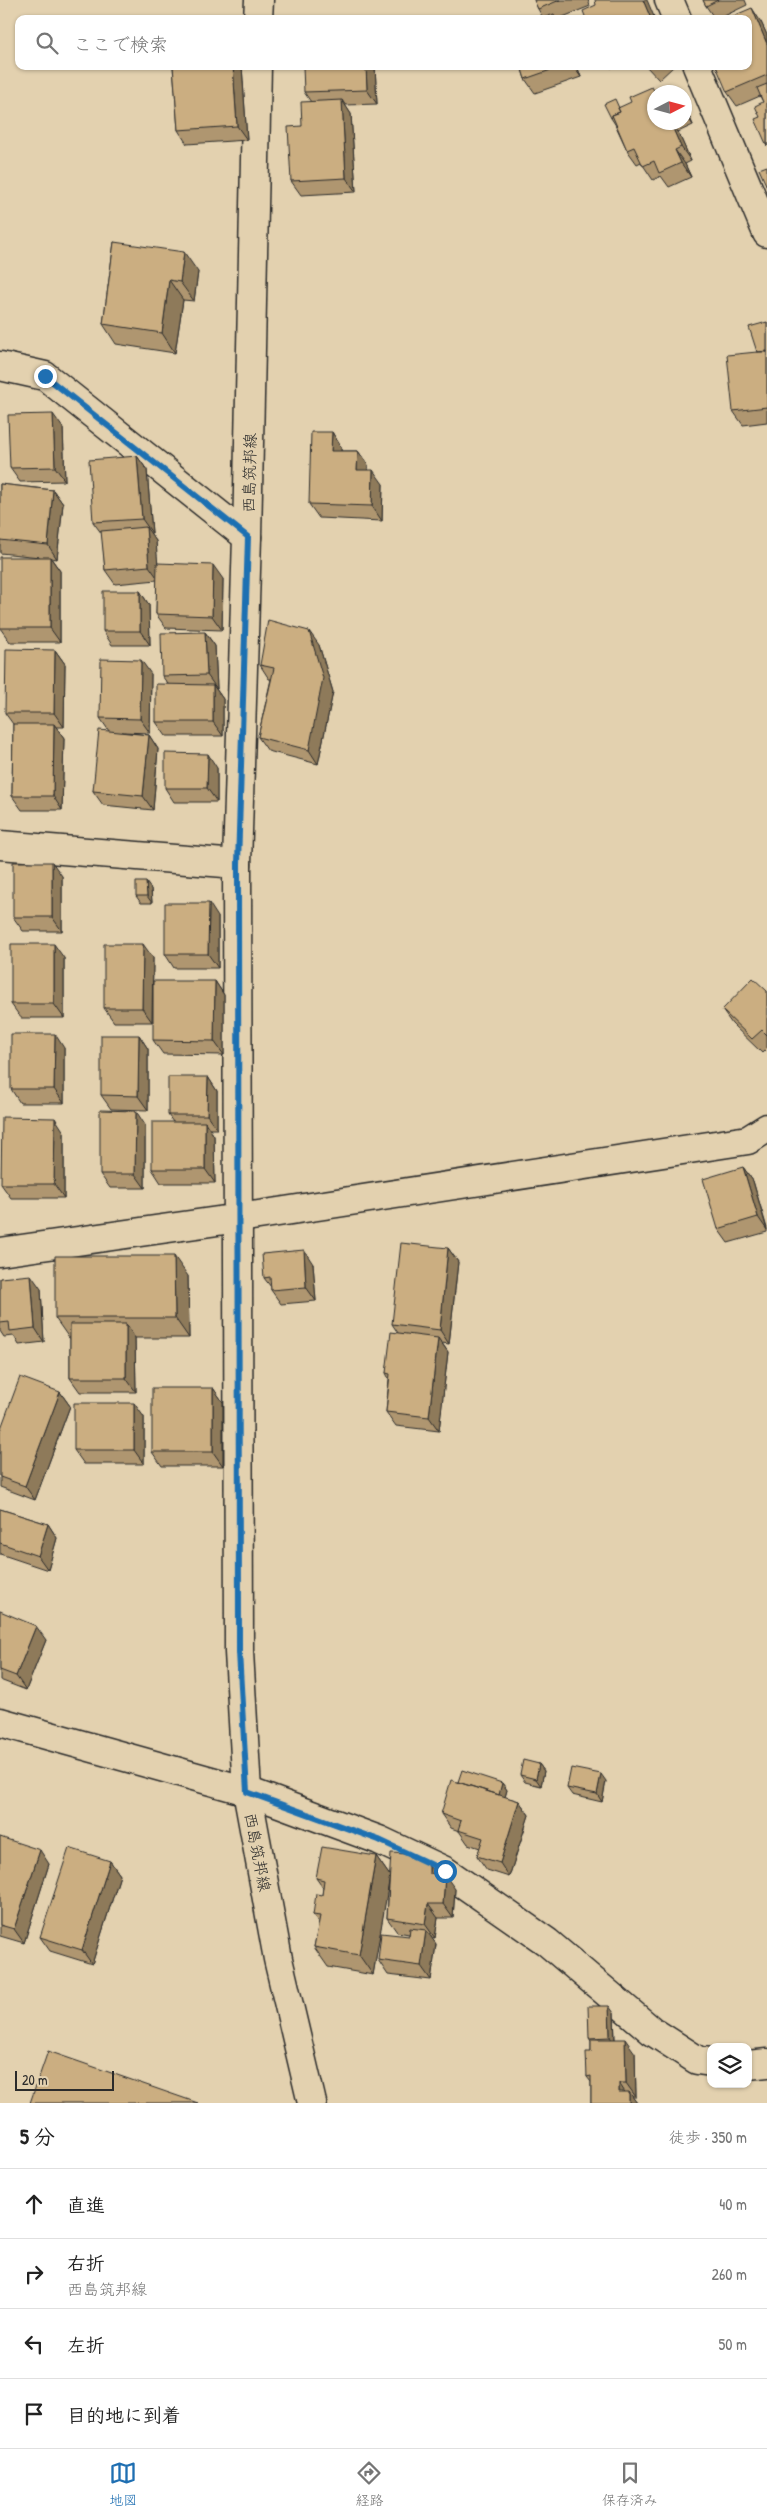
<!DOCTYPE html>
<html lang="ja">
<meta charset="utf-8">
<style>
body{margin:0;font-family:"Patrick Hand","Klee One",sans-serif;background:#f2f2f2;color:#222}
.controls{position:absolute;right:15px;bottom:15px;display:grid;overflow:hidden;border-radius:10px;box-shadow:0 1px 4px #0004}
.controls button{width:45px;height:45px;display:grid;place-items:center;padding:0;border:0;border-bottom:1px solid #e0e0e0;background:#fff;color:#222;font:25px sans-serif}
.compass{position:absolute;left:647px;top:85px;width:45px;height:45px;border-radius:50%;background:#fff;box-shadow:0 1px 4px #0004;rotate:84deg}
.scale{position:absolute;left:15px;bottom:12px;width:99px;box-sizing:border-box;padding-left:5px;border:2px solid #2b2b2b;border-top:0;font-size:14px;line-height:18px;white-space:nowrap;color:#2b2b2b;-webkit-text-stroke:4px #e3d1af;paint-order:stroke}
.stop{position:absolute;width:15px;height:15px;margin:-11px;border:4px solid #1f6fb2;border-radius:50%;background:#fff}
.stop.end{background:#1f6fb2;border-color:#fff;box-shadow:0 1px 5px #0008}
.list{margin:0;padding:0;list-style:none}
h2{display:flex;justify-content:space-between;align-items:center;height:65px;margin:0;padding:0 20px;font-size:21px}
h2 small{font-size:16px;font-weight:400;color:#767676}
.list li{display:grid;grid-template-columns:32px 1fr auto;gap:15px;align-items:center;box-sizing:border-box;height:70px;padding:0 20px;border-top:1px solid #e0e0e0}
.list b{display:block;font-size:19px;white-space:nowrap}
.list p{margin:0;font-size:16px;white-space:nowrap;color:#767676}
.list em{font-size:16px;font-style:normal;color:#767676}
.icon{flex:none;width:28px;height:28px;fill:none;stroke:currentColor;stroke-width:2;stroke-linecap:round;stroke-linejoin:round}
.map{position:relative;flex:none;width:767px;height:2103px;overflow:hidden}
.search{position:absolute;background:#fff;box-shadow:0 1px 4px #0004;left:15px;right:15px;top:15px;height:55px;display:flex;align-items:center;gap:12px;box-sizing:border-box;padding:0 18px;border-radius:10px;color:#767676;font-size:19px}
.sheet{height:345px;background:#fff}
nav{display:flex;justify-content:space-around;align-items:center;box-sizing:border-box;height:70px;border-top:1px solid #e0e0e0;background:#fff;font-size:14px;color:#767676}
nav a{display:grid;justify-items:center;gap:2px}
nav .on{color:#1f6fb2}
.map>svg:first-child{display:block}
</style>
<div class="map">
<svg width="767" height="2103" viewBox="0 0 767 2103">
<rect width="100%" height="100%" fill="#e3d1af"/>
<filter id="ink" filterUnits="userSpaceOnUse"><feTurbulence type="fractalNoise" baseFrequency=".02" numOctaves="2"/><feDisplacementMap in="SourceGraphic" scale="10" xChannelSelector="R" yChannelSelector="G"/><feConvolveMatrix kernelMatrix="1 2 1 2 8 2 1 2 1" color-interpolation-filters="sRGB"/></filter>
<g filter="url(#ink)">
<g fill="none" stroke-linecap="round" stroke-linejoin="round">
<g stroke="#2b2b2b" stroke-width="31">
<path id="street" d="M669 0 677 19
M697 66 767 233
M0 366 45 376 247 537
M0 845 237 864
M0 1252 239 1218 748 1140 767 1128
M0 1722 247 1791 379 1840 445 1871 547 1942 652 2031 697 2060 711 2062
M748 2065 767 2063"/>
</g>
<g stroke="#2b2b2b" stroke-width="31">
<path id="secondary" d="M258 19 259 0
M257 66 247 537 237 864 239 1652 247 1791 278 1959 312 2103"/>
</g>
<use href="#street" stroke="#e3d1af" stroke-width="28"/>
<use href="#secondary" stroke="#e3d1af" stroke-width="28"/>
</g>
<path fill="#af966f" stroke="#2b2b2b" d="M534 0H588L590 6 558 19H540L543 18 538 9Z
M703 0H745L747 5 718 19H715L706 6Z
M761 22 767 35V146L760 117 763 102 760 96 737 106 727 92Z
M173 66H242L247 140 187 144 178 130Z
M375 66 377 104 345 105 351 114 356 192 301 195 291 181 302 126 311 102 304 92Z
M521 66H577L581 77 535 93 525 79Z
M609 66H616L611 68Z
M646 66H674L659 80Z
M684 106 693 125 678 132 691 161 685 164 691 177 669 187 661 176 653 180 641 162 637 164 627 150 615 124 611 118 620 107 654 122H684Z
M114 242 198 272 194 301 183 300 175 353 116 344 103 324Z
M767 322V422L743 425 733 411 757 352Z
M63 428 65 481 20 482 10 468Z
M332 432 341 447V451H358L368 465V470L383 484 382 521 319 518 309 504Z
M137 456 147 470 152 533H150L156 541 157 563 223 579 222 630 166 628 156 614 157 580 115 584 105 570 102 534 93 522Z
M0 484 53 490 63 504 57 559 51 558 60 571V642H10L0 628 40 557 0 553Z
M140 591 149 605 150 645H112L103 631Z
M205 632 215 646 217 689H216L223 699V736H166L156 722 168 684 162 676Z
M319 645 333 692 318 764 268 751 258 737 271 679H269L260 665Z
M55 650 65 664 64 727H56L64 738 62 810H22L12 796 13 724 5 713Z
M151 674 150 733 122 732 149 735 158 749 153 810 103 805 93 791 109 731 100 718Z
M217 768V802H174L165 788Z
M62 876V931H23L13 917Z
M151 889 152 903H141L136 896Z
M218 917V968H174L165 954Z
M64 958V1018H21L11 1004Z
M153 958 152 1022H114L104 1008Z
M215 981 224 995V1055L163 1054 153 1040Z
M767 991V1048L762 1053 732 1024 722 1010Z
M139 1035 148 1049V1110L111 1109 101 1095Z
M64 1048V1103H20L11 1089Z
M208 1077 217 1091V1129H210L214 1136 215 1183H161L152 1169 173 1122 168 1115Z
M145 1125V1188H110L100 1174Z
M64 1132V1198H11L1 1184Z
M743 1167 753 1181 767 1228V1232L728 1243 718 1229Z
M448 1248 458 1262 449 1344 442 1343 448 1352 439 1431 396 1426 386 1412 389 1379 386 1373 398 1333 392 1324Z
M313 1264 316 1301 281 1304 271 1290V1287L264 1278Z
M188 1276 189 1338H135L136 1392H80L70 1378V1338H69L55 1318Z
M0 1278 41 1289 44 1342 19 1345 14 1336 4 1337 0 1331Z
M213 1388 223 1402V1466H162L152 1452Z
M60 1392 70 1406 35 1500 0 1487V1431Z
M144 1417V1464H84L74 1450Z
M0 1509 48 1524 57 1538 48 1570 0 1554Z
M0 1611 46 1640 26 1690 0 1680Z
M539 1764 544 1771 541 1786 525 1782 520 1775Z
M606 1781 602 1802 572 1795 567 1788Z
M458 1782 502 1783 507 1790 505 1797 519 1801 529 1815 509 1877 487 1870 477 1856 480 1848 468 1844 459 1831 451 1828 441 1814Z
M0 1837 49 1864 24 1943 0 1936Z
M376 1856 390 1876 435 1873 455 1889 453 1918H438L435 1938 431 1937 436 1944 431 1980 388 1975 378 1960 409 1936V1934L397 1932 387 1918 389 1878 373 1975 328 1967 314 1947 319 1923 313 1915 322 1895 323 1888 316 1878Z
M110 1861 120 1875 92 1964 50 1951 40 1937Z
M614 2013 615 2039 635 2053 636 2097H632L637 2103H591V2082L587 2077 591 2052V2041L589 2038Z"/>
<path fill="#8e7a5a" stroke="#2b2b2b" d="M643 0H647L655 19H651Z
M752 8 761 22 767 35V44Z
M233 66H242L247 140 237 126Z
M366 66H375L377 104 367 90Z
M573 66H577L581 77Z
M342 100 351 114 356 192 346 178Z
M684 106 686 108 693 125 684 112Z
M670 122H671L678 132 691 161 681 147Z
M675 150 685 164 691 177 681 163Z
M184 252 198 272 194 301 180 282Z
M169 280 183 300 175 353 162 333Z
M53 414 63 428 65 481 55 467Z
M332 432 341 447V465L331 451Z
M358 451 368 465 367 484 357 470Z
M137 456 147 470 152 533 142 519Z
M373 470 383 484 382 521 372 506Z
M53 490 63 504 57 559 48 545Z
M146 527 156 541 159 580 149 566Z
M50 557 60 571V642L50 628Z
M213 565 223 579 222 630 212 616Z
M140 591 149 605 150 645 140 631Z
M309 631 319 645 333 692 318 764 309 750Z
M205 632 215 646 217 689 207 675Z
M55 650 65 664 64 727 54 713Z
M141 660 151 674 150 733 140 719Z
M213 685 223 699V736L213 722Z
M54 724 64 738 62 810 53 796Z
M149 735 158 749 153 810 143 796Z
M208 754 217 768V802L207 788Z
M52 862 62 876V931L52 917Z
M146 882 151 889 152 903 147 896Z
M209 903 218 917V968L208 954Z
M54 944 64 958V1018L54 1004Z
M143 944 153 958 152 1022 142 1008Z
M215 981 224 995V1055L214 1041Z
M55 1034 64 1048V1103L54 1089Z
M139 1035 148 1049V1110L138 1096Z
M208 1077 217 1091V1129L207 1115Z
M136 1111 145 1125V1188L135 1174Z
M55 1118 64 1132V1198L54 1184Z
M205 1122 214 1136 215 1183 205 1169Z
M743 1167 753 1181 767 1230 758 1217Z
M448 1248 458 1262 449 1344 440 1330Z
M304 1250 313 1264 316 1301 306 1287Z
M174 1256 188 1276 189 1338 175 1318Z
M31 1275 41 1289 44 1342 35 1328Z
M126 1324 135 1338 136 1392 126 1378Z
M438 1338 448 1352 439 1431 429 1417Z
M213 1388 223 1402V1466L213 1452Z
M60 1392 70 1406 35 1500 25 1486Z
M134 1403 144 1417V1464L134 1450Z
M48 1524 57 1538 48 1570 38 1556Z
M36 1626 46 1640 26 1690 16 1676Z
M539 1764 544 1771 541 1786 536 1779Z
M601 1774 606 1781 602 1802 597 1794Z
M502 1783 507 1790 503 1804 498 1797Z
M519 1801 529 1815 509 1877 500 1863Z
M40 1850 49 1864 24 1943 14 1929Z
M376 1856 390 1876 373 1975 359 1955Z
M110 1861 120 1875 92 1964 82 1950Z
M429 1865 439 1879 429 1873Z
M445 1875 455 1889 453 1918 443 1904Z
M428 1904 438 1918 435 1938 425 1924Z
M426 1930 436 1944 431 1980 421 1966Z
M609 2006 614 2013 615 2044 610 2037Z
M625 2039 635 2053 636 2097 626 2083Z
M619 2083 628 2097 619 2092Z
M629 2092 637 2103H629Z"/>
<path fill="#cbae81" stroke="#2b2b2b" d="M534 0H560L538 9Z
M595 0H643L651 19H586L583 11 596 5Z
M703 0H718L706 6Z
M752 8 767 44V75L727 92 716 66H748V19H726Z
M554 14 556 19H540Z
M173 66H233L237 126 178 130Z
M303 66H366L367 90 304 92Z
M521 66H562L525 79Z
M767 84V146L755 119 760 117 755 106 763 102 757 88Z
M652 87 655 92 654 122H670L681 147 675 150 681 163 659 173 654 161 643 166 634 147 627 150 612 115 620 112 618 108 631 102 629 97Z
M615 99 619 108H618L620 112 612 115V117L611 118 604 104Z
M342 100 346 178 291 181 288 127 302 126 301 102Z
M767 166V187L759 169Z
M114 242 184 252 180 282 169 280 162 333 103 324Z
M767 322V352H757L749 327Z
M767 351V407L733 411 727 355Z
M53 414 55 467 10 468 8 415Z
M311 432H332L331 451H358L357 470H373L372 506 309 504Z
M137 456 142 519 93 522 89 460Z
M0 484 53 490 48 545 0 540Z
M146 527 149 566 105 570 101 531Z
M0 557H50V628H0Z
M157 563 213 565 212 616 156 614Z
M103 591H140V631H103Z
M268 620 309 631 323 678 309 750 258 737 274 668 260 665Z
M205 632 207 675 162 676 161 633Z
M6 649 55 650 54 713H5Z
M101 659 141 660 140 719 100 718Z
M156 684 213 685V722H156Z
M13 724H54L53 796H12Z
M99 730 149 735 143 796 93 791Z
M165 753 208 754 207 788H165Z
M13 862H52V917H13Z
M136 882H146L147 896H136Z
M165 903H209L208 954H165Z
M11 944H54V1004H11Z
M104 944H143L142 1008H104Z
M753 978 767 991V1035L762 1030 752 1039 722 1010Z
M153 981H215L214 1041 153 1040Z
M11 1034H55L54 1089H11Z
M101 1035H139L138 1096 101 1095Z
M168 1077H208L207 1115H168Z
M100 1110 136 1111 135 1174H100Z
M2 1117 55 1118 54 1184H1Z
M152 1122H205V1169H152Z
M743 1167 758 1217 718 1229 703 1179Z
M401 1243 448 1248 440 1330 392 1324Z
M304 1250 306 1287 271 1290 270 1277 264 1278 262 1254Z
M55 1256H174L175 1318H55Z
M31 1275 35 1328 10 1331 9 1322 0 1323V1278Z
M70 1324H126V1378H70Z
M391 1332 438 1338 429 1417 386 1412 390 1374 386 1373Z
M20 1377 60 1392 25 1486 0 1477V1431Z
M152 1388H213V1452H152Z
M74 1403H134V1450H74Z
M0 1509 48 1524 38 1556 0 1543Z
M0 1611 36 1626 16 1676 0 1670Z
M523 1760 539 1764 536 1779 520 1775Z
M571 1768 601 1774 597 1794 567 1788Z
M462 1770 502 1783 499 1795 458 1782Z
M451 1780 519 1801 500 1863 477 1856 483 1838 458 1830 461 1821 441 1814Z
M0 1837 40 1850 14 1929 0 1925Z
M322 1847 376 1856 359 1955 314 1947 320 1916 313 1915 316 1894 322 1895 324 1880 316 1878Z
M69 1848 110 1861 82 1950 40 1937Z
M391 1853 411 1854 429 1865V1873L445 1875 443 1904H428L425 1924 387 1918Z
M410 1928 426 1930 421 1966 378 1960 381 1933 409 1936Z
M588 2006H609L610 2037 589 2038Z
M591 2039H625L626 2083H619V2092H629V2103H591V2076L587 2077 586 2052H591Z
M48 2051 198 2103H30Z"/>
</g>
<g fill="none" stroke-linecap="round" stroke-linejoin="round" filter="url(#ink)">
<path stroke="#1f6fb2" stroke-width="6" d="M45 376 248 537 238 864 239 1652 247 1792 379 1840 445 1871"/>
</g>
<g text-anchor="middle" stroke-width="5" stroke-linejoin="round" paint-order="stroke">
<g font-size="16" fill="#2b2b2b" stroke="#e3d1af">
<text transform="translate(249 473) rotate(-89)" y="6">西島筑邦線</text>
<text transform="translate(258 1852) rotate(79)" y="6">西島筑邦線</text>
</g>
</g>
</svg>
<div class="controls">
<button><svg class="icon" aria-label="layers" viewBox="0 0 24 24"><path d="M12 4l9 5-9 5-9-5zM3 14l9 5 9-5"/></svg></button>
</div>
<svg class="compass" viewBox="-18 -18 36 36"><path d="M0-13l5 13h-10z" fill="#e53935"/><path d="M0 13l5-13h-10z" fill="#767676"/></svg>
<div class="scale">20 m</div>
<div class="stop" style="left:445px;top:1871px"></div>
<div class="stop end" style="left:45px;top:376px"></div>
<div class="search"><svg class="icon" aria-label="search" viewBox="0 0 24 24"><circle cx="10" cy="10" r="6"/><path d="M15 15l6 6"/></svg>ここで検索</div>
</div>
<section class="sheet">
<h2>5 分<small>徒歩 · 350 m</small></h2>
<ul class="list">
<li><svg class="icon" aria-label="ahead" viewBox="0 0 24 24"><path d="M12 20V5M6 11l6-6 6 6"/></svg><div><b>直進</b></div><em>40 m</em></li>
<li><svg class="icon" aria-label="right" viewBox="0 0 24 24"><path d="M7 20v-9h11M14 6l5 5-5 5"/></svg><div><b>右折</b><p>西島筑邦線</p></div><em>260 m</em></li>
<li><svg class="icon" aria-label="left" viewBox="0 0 24 24"><path d="M17 20v-9H6M10 6l-5 5 5 5"/></svg><div><b>左折</b></div><em>50 m</em></li>
<li><svg class="icon" aria-label="arrive" viewBox="0 0 24 24"><path d="M6 21V4h12l-3 4 3 4H6"/></svg><div><b>目的地に到着</b></div></li>
</ul>
</section>
<nav>
<a class="on"><svg class="icon" aria-label="map" viewBox="0 0 24 24"><path d="M3 6l6-2 6 2 6-2v14l-6 2-6-2-6 2zM9 4v14M15 6v14"/></svg>地図</a>
<a><svg class="icon" aria-label="directions" viewBox="0 0 24 24"><path d="M12 3l9 9-9 9-9-9zM9 14v-3h6M13 9l2 2-2 2"/></svg>経路</a>
<a><svg class="icon" aria-label="saved" viewBox="0 0 24 24"><path d="M7 4h10v16l-5-4-5 4z"/></svg>保存済み</a>
</nav>
